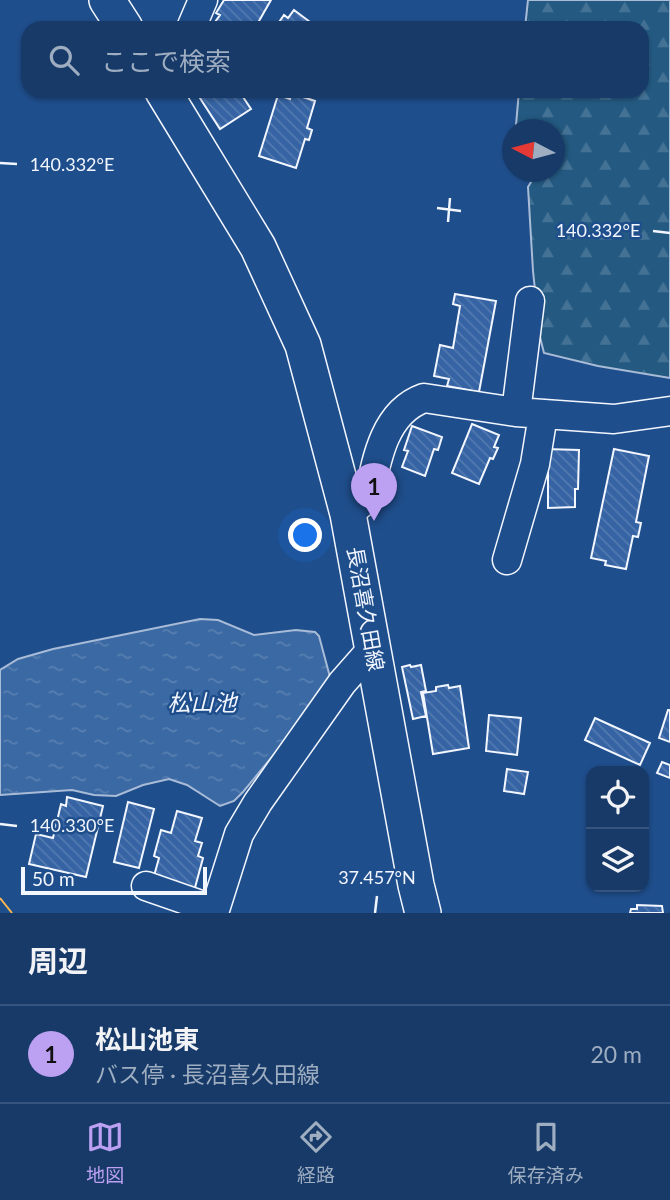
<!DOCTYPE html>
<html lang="ja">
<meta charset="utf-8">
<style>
body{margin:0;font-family:Lato,"Noto Sans JP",sans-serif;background:#20416f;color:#f1f3f6}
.controls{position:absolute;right:21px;bottom:21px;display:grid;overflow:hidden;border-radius:14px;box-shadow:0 2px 5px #0004}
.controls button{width:63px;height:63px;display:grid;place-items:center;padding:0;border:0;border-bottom:2px solid #36547d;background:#173a69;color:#f1f3f6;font:35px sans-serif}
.compass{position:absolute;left:502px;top:119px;width:63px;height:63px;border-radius:50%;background:#173a69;box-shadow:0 2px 5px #0004;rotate:276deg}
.scale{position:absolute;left:21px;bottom:18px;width:186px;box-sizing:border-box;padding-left:7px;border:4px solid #f2f6ff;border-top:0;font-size:19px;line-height:24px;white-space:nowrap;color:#f2f6ff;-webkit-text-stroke:5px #1f4e8c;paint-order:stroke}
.you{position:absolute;left:306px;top:536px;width:24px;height:24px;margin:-18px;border:5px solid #fff;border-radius:50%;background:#1a73e8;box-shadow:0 0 0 10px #1a73e833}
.badge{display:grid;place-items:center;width:46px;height:46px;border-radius:50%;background:#bca0f2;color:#111;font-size:23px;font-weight:700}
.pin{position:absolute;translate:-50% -58px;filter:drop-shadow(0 2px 4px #0008)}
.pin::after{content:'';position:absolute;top:37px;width:24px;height:21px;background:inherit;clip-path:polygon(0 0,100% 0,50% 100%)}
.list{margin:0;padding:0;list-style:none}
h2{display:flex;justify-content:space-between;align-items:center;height:91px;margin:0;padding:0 28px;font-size:30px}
h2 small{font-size:23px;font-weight:400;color:#9eadc0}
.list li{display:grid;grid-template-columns:46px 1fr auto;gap:21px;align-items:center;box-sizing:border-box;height:98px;padding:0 28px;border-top:2px solid #36547d}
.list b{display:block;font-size:26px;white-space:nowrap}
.list p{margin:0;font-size:23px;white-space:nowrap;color:#9eadc0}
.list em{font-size:23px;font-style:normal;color:#9eadc0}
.icon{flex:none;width:38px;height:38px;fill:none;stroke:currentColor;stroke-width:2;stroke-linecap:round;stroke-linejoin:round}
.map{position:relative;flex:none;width:670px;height:913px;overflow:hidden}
.search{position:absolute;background:#173a69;box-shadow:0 2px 5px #0004;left:21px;right:21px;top:21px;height:77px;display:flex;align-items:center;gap:18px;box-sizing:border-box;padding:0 24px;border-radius:21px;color:#9eadc0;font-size:26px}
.sheet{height:189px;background:#173a69}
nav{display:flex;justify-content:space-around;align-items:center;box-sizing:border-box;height:98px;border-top:2px solid #36547d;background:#173a69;font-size:19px;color:#9eadc0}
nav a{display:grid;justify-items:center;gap:4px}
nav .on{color:#bca0f2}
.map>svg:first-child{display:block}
</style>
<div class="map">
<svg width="670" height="913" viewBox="0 0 670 913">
<defs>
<pattern id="forest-firs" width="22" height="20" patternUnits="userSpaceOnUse" patternTransform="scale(1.75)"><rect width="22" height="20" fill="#245a82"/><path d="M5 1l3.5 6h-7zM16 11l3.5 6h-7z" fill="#447295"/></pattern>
<pattern id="water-ripples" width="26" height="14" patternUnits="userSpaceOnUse" patternTransform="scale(1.75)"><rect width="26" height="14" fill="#3b69a3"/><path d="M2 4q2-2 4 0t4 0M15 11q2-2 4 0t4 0" fill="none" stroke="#587fb1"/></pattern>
<pattern id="building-back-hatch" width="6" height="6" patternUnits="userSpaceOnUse" patternTransform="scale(1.75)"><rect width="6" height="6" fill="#3563a3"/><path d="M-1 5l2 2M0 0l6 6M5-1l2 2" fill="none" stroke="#537ab1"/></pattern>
</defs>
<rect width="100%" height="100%" fill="#1f4e8c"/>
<path fill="url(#forest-firs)" stroke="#a8bbd7" stroke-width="2" d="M528 0H670V378L598 366 544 353 540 337 533 271 528 187 537 172H554V130L527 129 516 125 519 91H642V28H525Z"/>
<path fill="url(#water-ripples)" stroke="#a8bbd7" stroke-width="2" d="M200 619 218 620 254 635 296 630 315 632 319 636 330 677 327 690 243 792 234 801 220 806 187 785 169 779 143 785 116 796 94 795 72 790 0 795V670L18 659 53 649Z"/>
<path fill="url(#building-back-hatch)" stroke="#f2f6ff" stroke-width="2" d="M224 0H271L255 28H224L215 22 220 15 216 13Z
M294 10 318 28H275L284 15 288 18Z
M197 91H239L251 109 220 129 196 92Z
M291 93 315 101 307 128 312 130 309 140 305 139 296 168 259 156 278 95 290 99Z
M455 294 496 301 479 392 447 386 449 379 434 376 440 345 453 348 460 306 453 304Z
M472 424 499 435 494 447 498 448 493 459 490 458 479 484 452 473Z
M412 426 442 437 438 450 434 449 425 476 402 467 408 451 404 450Z
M545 449 579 450 578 489H575V507L548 508V470H545Z
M614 449 649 456 636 522 641 523 638 537 633 536 626 569 605 565 606 561 591 558Z
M410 665 411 667 421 665 426 691 421 692 426 716 413 719 402 667Z
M448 685 449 688 460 686 469 748 433 754 423 693 436 691V687Z
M668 710H670V742L659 738Z
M489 715 521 718 517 755 486 751Z
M595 718 650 743 640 765 585 740Z
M662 762 670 765V778L657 773Z
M507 769 528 772 524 794 504 791Z
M67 797 103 806 86 877 29 864 36 834 53 838 61 804 66 806Z
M128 802 154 809 139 868 114 862Z
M177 811 202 818 195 841 202 843 198 856 203 858 193 895 152 883 159 858 154 856 161 830 171 833Z
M637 905 662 906 663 913H630L631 909H637Z"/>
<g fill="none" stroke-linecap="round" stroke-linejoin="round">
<g stroke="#f2f6ff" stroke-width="31">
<path id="minor" d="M191 28 203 0
M516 412 530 301
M348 514 369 497C376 461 384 412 424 398L516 412 614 419 670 411
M507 560 535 464 543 415
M146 886 215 910
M214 913 239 834 258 802 342 683 364 658 373 653"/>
</g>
<g stroke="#f2f6ff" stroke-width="38">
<path id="major" d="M107 0 125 28
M163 91 258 247 303 345 348 514 416 885 423 913"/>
</g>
<use href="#minor" stroke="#1f4e8c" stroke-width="28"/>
<use href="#major" stroke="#1f4e8c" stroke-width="35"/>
<path stroke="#ffb74d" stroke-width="2" stroke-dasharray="24 5 3.5 5" stroke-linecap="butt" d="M0 898 12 913"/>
</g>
<path fill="none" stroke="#f2f6ff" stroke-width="2.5" d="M0 163 17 164M437 208 461 211M448 222 450 198M653 231 670 233M0 824 17 826M375 913 377 896"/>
<g text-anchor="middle" stroke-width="5" stroke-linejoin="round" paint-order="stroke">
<g font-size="21" fill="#f2f6ff" stroke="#1f4e8c">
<text transform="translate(365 609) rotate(80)" y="7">長沼喜久田線</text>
</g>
<g font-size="23" font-style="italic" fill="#f2f6ff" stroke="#1f4e8c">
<text x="202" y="711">松山池</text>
</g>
</g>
<g font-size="18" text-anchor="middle" fill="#f2f6ff" stroke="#1f4e8c" stroke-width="5" stroke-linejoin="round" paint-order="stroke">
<text x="72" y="171">140.332°E</text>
<text x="598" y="237">140.332°E</text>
<text x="72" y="832">140.330°E</text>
<text x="377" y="884">37.457°N</text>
</g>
</svg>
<div class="controls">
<button><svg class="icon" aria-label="locate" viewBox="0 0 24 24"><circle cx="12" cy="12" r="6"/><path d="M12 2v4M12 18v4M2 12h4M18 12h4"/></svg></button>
<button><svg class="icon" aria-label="layers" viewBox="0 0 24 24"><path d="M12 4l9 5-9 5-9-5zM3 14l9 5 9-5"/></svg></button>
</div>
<svg class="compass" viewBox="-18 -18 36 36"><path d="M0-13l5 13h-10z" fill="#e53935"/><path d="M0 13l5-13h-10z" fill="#9eadc0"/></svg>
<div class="scale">50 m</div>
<div class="you"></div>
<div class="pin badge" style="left:374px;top:521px">1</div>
<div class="search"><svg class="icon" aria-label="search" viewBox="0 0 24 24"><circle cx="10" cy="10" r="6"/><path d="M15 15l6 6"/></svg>ここで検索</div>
</div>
<section class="sheet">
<h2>周辺<small></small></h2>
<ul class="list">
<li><span class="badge">1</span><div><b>松山池東</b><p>バス停 · 長沼喜久田線</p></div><em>20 m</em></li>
</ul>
</section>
<nav>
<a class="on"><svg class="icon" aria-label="map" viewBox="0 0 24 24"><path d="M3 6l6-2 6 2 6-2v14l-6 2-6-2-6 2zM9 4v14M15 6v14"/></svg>地図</a>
<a><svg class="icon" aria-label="directions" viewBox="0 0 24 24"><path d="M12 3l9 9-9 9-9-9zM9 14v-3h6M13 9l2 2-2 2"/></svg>経路</a>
<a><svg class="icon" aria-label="saved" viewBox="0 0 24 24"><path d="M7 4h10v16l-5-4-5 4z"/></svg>保存済み</a>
</nav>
